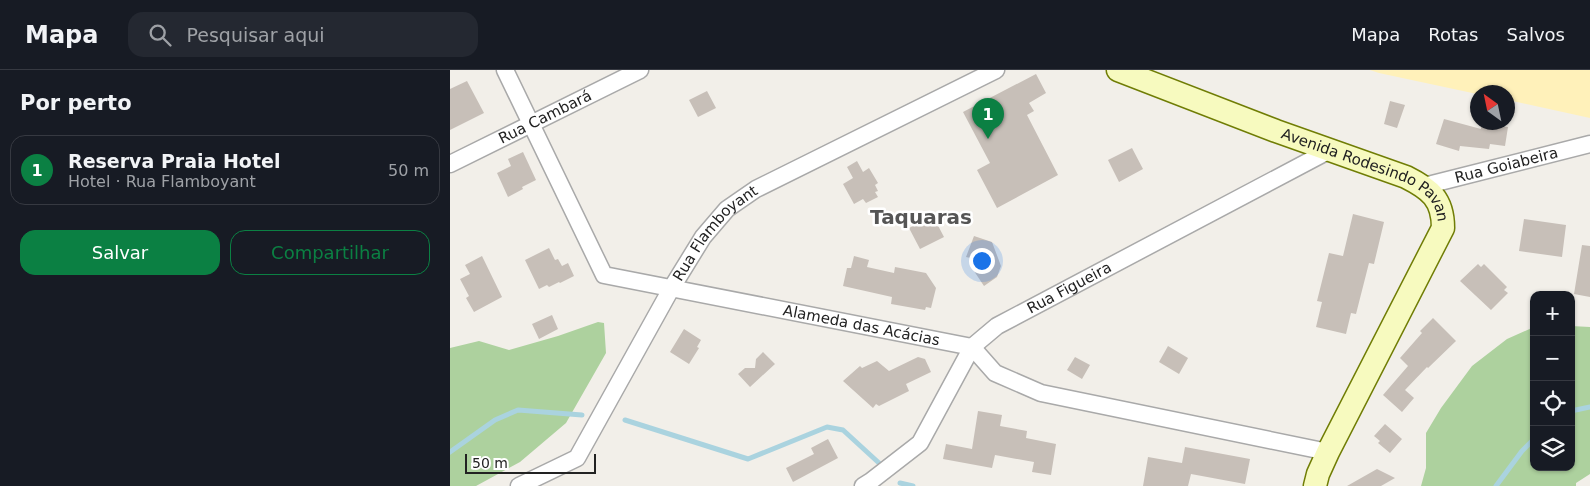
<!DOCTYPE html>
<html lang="pt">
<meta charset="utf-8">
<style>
body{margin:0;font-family:"DejaVu Sans",sans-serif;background:#242831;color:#f1f3f6}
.controls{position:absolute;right:15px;bottom:15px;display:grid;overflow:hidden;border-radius:10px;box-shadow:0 1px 4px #0004}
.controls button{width:45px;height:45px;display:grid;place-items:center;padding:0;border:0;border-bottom:1px solid #363941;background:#171b24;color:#f1f3f6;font:25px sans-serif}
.compass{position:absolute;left:1020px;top:15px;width:45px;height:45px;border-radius:50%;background:#171b24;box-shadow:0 1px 4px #0004;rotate:327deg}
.scale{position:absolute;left:15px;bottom:12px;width:131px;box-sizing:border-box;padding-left:5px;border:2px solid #222;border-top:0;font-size:14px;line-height:18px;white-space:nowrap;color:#222;-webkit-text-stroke:4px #fff;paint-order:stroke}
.you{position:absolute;left:531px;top:190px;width:18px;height:18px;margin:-12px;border:4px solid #fff;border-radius:50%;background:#1a73e8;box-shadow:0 0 0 8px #1a73e833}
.badge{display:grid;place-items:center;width:32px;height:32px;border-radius:50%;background:#0b8043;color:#fff;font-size:16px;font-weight:700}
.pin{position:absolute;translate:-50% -41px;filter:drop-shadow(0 1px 2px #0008)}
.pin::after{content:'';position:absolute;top:26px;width:18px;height:15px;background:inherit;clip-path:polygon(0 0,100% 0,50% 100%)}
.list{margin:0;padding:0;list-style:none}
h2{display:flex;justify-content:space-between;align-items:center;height:65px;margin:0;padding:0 20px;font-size:21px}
h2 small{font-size:16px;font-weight:400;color:#9ea1a6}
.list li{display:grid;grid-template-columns:32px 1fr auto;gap:15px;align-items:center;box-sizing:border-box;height:70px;margin:0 10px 10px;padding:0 10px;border:1px solid #363941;border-radius:15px}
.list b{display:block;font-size:19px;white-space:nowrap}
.list p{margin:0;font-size:16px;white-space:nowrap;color:#9ea1a6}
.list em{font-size:16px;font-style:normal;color:#9ea1a6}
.actions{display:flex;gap:10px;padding:15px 20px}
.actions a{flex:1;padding:11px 0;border:1px solid #0b8043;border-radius:15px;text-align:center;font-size:18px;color:#0b8043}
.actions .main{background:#0b8043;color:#fff}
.icon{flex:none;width:28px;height:28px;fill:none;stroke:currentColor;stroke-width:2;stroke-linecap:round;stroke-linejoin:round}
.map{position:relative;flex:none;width:1140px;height:416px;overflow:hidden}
header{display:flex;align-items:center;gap:30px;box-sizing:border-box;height:70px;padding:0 25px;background:#171b24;border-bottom:1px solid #363941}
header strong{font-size:24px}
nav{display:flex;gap:28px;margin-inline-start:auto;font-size:18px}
.search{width:350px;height:45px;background:#242831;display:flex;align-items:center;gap:12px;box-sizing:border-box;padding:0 18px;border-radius:15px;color:#9ea1a6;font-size:19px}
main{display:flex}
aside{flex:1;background:#171b24}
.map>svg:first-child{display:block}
</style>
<header>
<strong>Mapa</strong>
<div class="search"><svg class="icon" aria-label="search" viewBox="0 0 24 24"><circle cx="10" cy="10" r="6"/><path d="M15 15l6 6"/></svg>Pesquisar aqui</div>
<nav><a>Mapa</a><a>Rotas</a><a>Salvos</a></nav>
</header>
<main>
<aside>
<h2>Por perto<small></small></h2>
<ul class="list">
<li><span class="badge">1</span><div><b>Reserva Praia Hotel</b><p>Hotel · Rua Flamboyant</p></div><em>50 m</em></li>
</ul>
<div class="actions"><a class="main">Salvar</a><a>Compartilhar</a></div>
</aside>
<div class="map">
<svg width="1140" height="416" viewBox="0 0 1140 416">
<rect width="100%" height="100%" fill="#f2efe9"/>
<path fill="#add19e" d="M148 252 154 253 156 283 116 353 70 392 26 416H0V278L29 271 59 280 108 266Z
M1121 256 1140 257V404L1126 413V416H971L976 398V363L991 338 1022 296 1057 269 1084 257V397H1121Z"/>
<path fill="#fff1ba" d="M920 0H1140V48L1058 30V22H1028L1027 24 929 3Z"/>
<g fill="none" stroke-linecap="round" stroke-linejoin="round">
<path stroke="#aad3df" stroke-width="5" d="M1121 341 1140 337
M175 350 298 389 377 357 393 360 429 393
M0 382 45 350 68 340 132 345
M450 413 463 416
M1046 416 1072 381 1084 369"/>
</g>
<path fill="#c7bfb8" d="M586 4 596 23 579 33 584 41 577 45 608 105 547 138 527 100 540 93 513 42Z
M17 11 34 43 0 60V19Z
M257 21 266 38 248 47 239 30Z
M940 31 955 35 947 58 934 54Z
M994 49 1031 59V54L1058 57 1055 76 1040 74 1039 79 1010 76 1009 81 986 74Z
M682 78 693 99 669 112 658 90Z
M73 82 86 110 72 117 73 119 58 127 47 103 61 96 58 89Z
M407 91 413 102 419 98 428 113 425 115 428 121 425 122 428 127 416 133 413 129 404 134 393 114 403 108 397 97Z
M903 144 934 152 924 194 919 193 906 244 901 243 896 264 866 257 872 232 867 231 879 183 893 186Z
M483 146 494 167 470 179 459 158Z
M1074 149 1116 155 1112 187 1069 181Z
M524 166 542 172 551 196 547 207 534 216 522 198 525 189 516 187Z
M1132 175 1140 176V227L1124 224Z
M99 178 105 190 108 189 112 196 118 193 124 206 110 213 109 212 99 217 97 215 89 219 75 190Z
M32 186 52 227 24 242 16 228 19 226 10 209 20 204 15 195Z
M404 186 419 190 417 197 444 203 445 197 476 203 486 218 481 238 476 237 475 240 441 234 442 227 393 216 397 198H401Z
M1028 194 1031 197 1034 194 1057 217 1054 220 1058 223 1041 240 1010 211Z
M102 245 108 259 89 269 82 254Z
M983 248 1006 271 978 298 977 297 955 320 964 328 952 342 933 325 958 296 950 288 972 263 970 261Z
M234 259 251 270 247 277 249 278 239 294 220 282Z
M718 276 738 288 729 304 709 292Z
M313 282 325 294 300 317 288 304 295 298H305L306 289Z
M468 287 475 289 481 302 456 314 459 321 429 336 426 334 423 338 393 311 410 296 412 298 427 291 439 301Z
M625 287 640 295 632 309 617 300Z
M528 341 552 345 550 356 577 361 576 368 606 374 601 405 582 402 584 392 545 385 542 398 493 389 496 374 522 379Z
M935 354 952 369 940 383 928 373 930 371 924 366Z
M378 369 388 388 343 412 336 398 364 384 361 378Z
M735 377 800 389 795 414 741 404 738 416H693L698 387 732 393Z
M927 399 945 408 931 416H897Z"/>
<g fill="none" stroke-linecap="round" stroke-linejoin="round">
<g stroke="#a9a9a9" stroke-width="19">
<g id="street">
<path id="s1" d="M55 0 154 205 522 277 545 303 591 323 878 382"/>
<path id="s2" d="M0 94 190 0"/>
<path id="s3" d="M974 116 1140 74"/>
<path id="s4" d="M69 416 127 388 221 219 253 167 277 139 306 119 546 0"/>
<path id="s5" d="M413 416 421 411 470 373 522 277 547 256 880 80"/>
</g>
</g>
<g stroke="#707d05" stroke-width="25">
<g id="secondary">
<path id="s6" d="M668 0 826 61 956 107C980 119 993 129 993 158L878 382 868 404 865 416"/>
</g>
</g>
<use href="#street" stroke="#fff" stroke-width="16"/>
<use href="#secondary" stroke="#f7fabf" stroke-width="22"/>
</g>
<g text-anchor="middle" stroke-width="5" stroke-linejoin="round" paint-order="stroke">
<g font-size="15" fill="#222" stroke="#fff">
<text dy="5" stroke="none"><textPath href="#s2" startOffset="106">Rua Cambará</textPath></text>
<text dy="5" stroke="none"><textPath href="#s3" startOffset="85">Rua Goiabeira</textPath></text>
<text dy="5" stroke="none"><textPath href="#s6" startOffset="272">Avenida Rodesindo Pavan</textPath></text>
<text dy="5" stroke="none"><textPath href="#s4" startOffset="330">Rua Flamboyant</textPath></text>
<text dy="5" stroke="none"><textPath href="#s5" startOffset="295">Rua Figueira</textPath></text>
<text dy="5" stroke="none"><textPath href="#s1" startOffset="490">Alameda das Acácias</textPath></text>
</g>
<g font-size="20" font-weight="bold" fill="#555" stroke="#fff">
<text x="471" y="154">Taquaras</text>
</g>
</g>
</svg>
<div class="controls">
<button>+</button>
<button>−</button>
<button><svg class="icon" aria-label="locate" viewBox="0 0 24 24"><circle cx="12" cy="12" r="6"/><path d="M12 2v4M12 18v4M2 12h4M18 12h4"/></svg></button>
<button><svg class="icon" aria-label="layers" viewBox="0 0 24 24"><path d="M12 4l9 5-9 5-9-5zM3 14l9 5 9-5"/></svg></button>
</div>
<svg class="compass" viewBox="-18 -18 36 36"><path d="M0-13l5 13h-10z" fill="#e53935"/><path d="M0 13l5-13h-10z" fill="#9ea1a6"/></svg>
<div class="scale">50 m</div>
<div class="you"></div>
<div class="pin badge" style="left:538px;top:69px">1</div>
</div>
</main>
